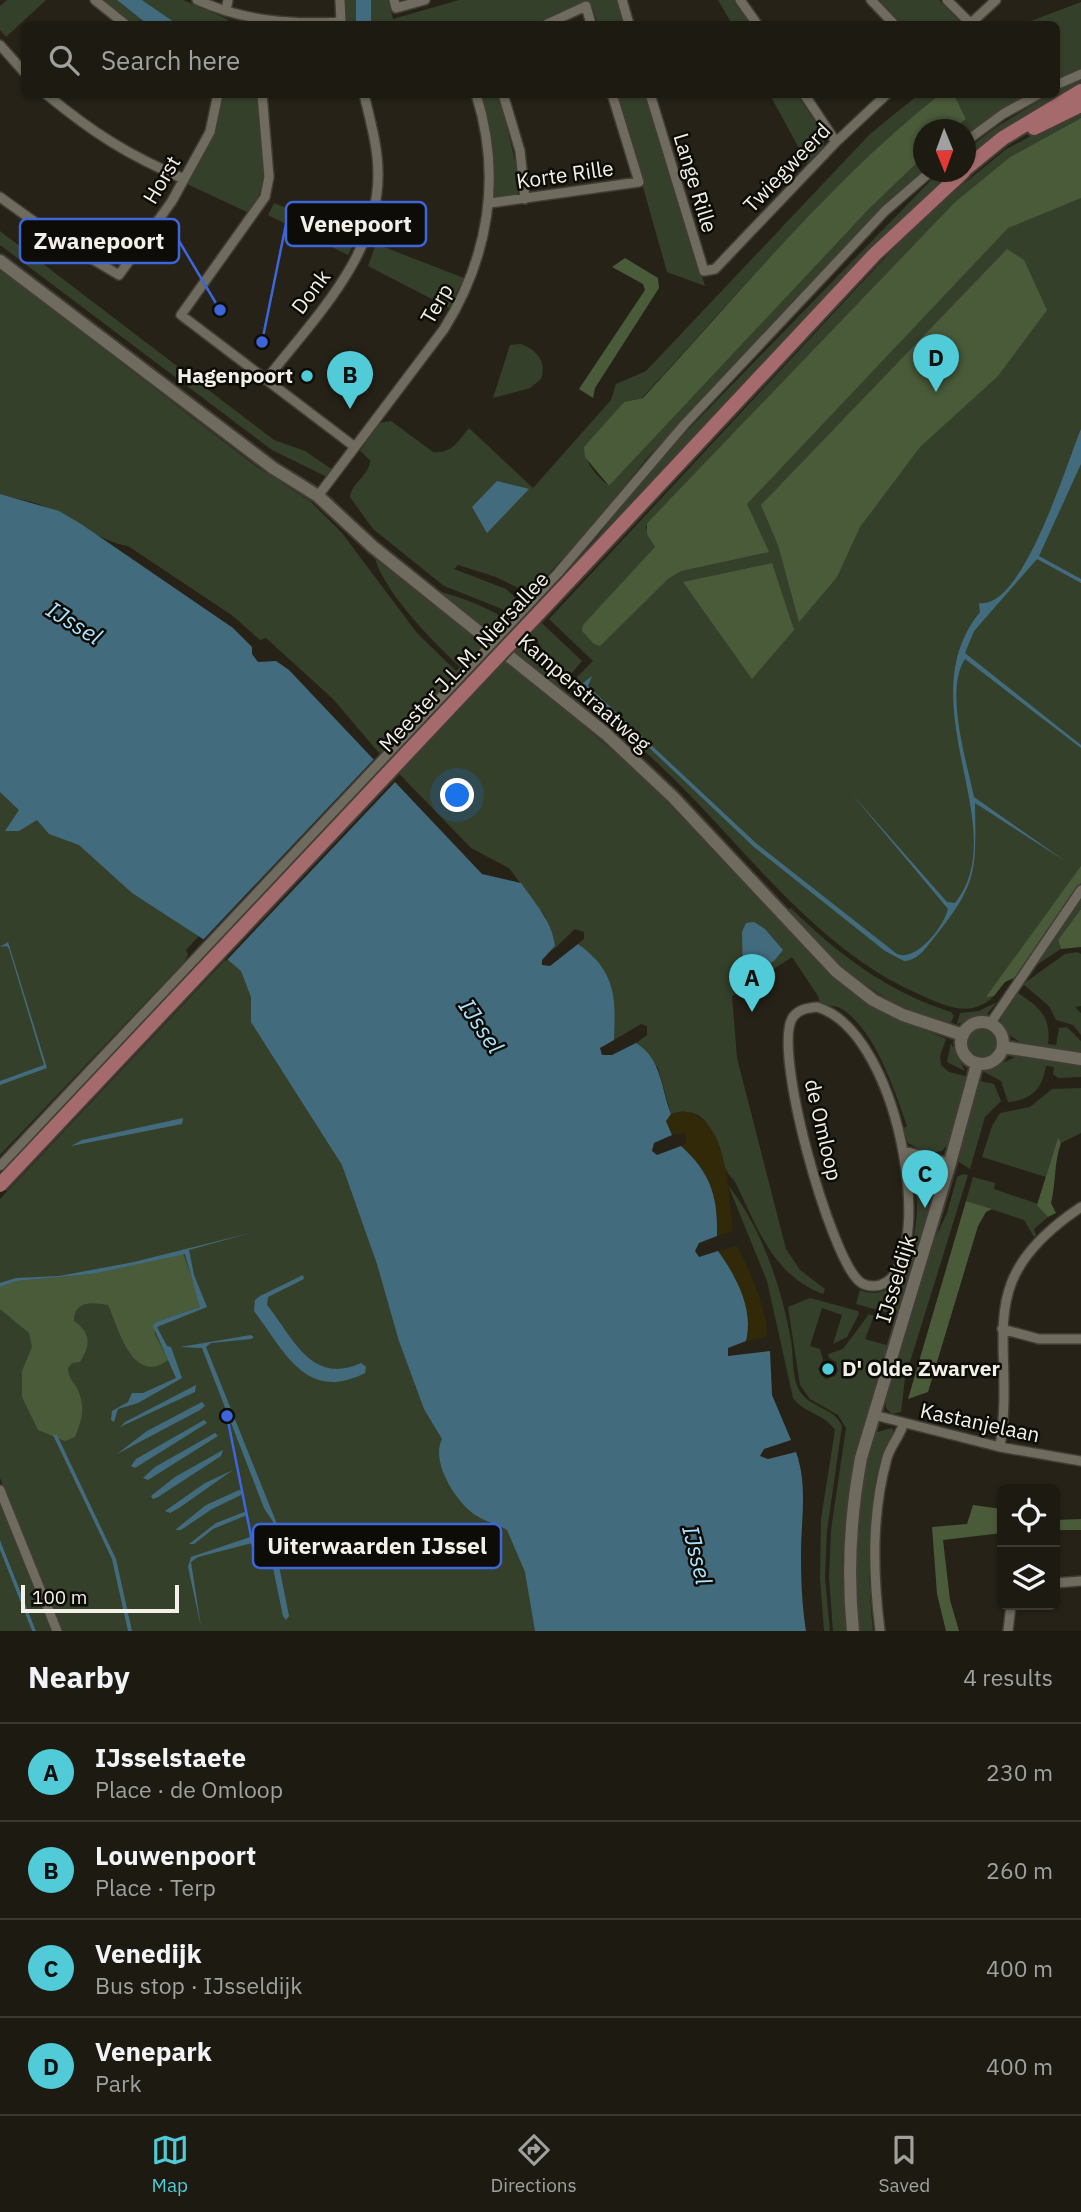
<!DOCTYPE html>
<meta charset="utf-8">
<style>
body{margin:0;font-family:"IBM Plex Sans",sans-serif;background:#25231a;color:#f1f3f6}
.controls{position:absolute;right:21px;bottom:21px;display:grid;overflow:hidden;border-radius:10px;box-shadow:0 2px 5px #0004}
.controls button{width:63px;height:63px;display:grid;place-items:center;padding:0;border:0;border-bottom:2px solid #3a3831;background:#1c1a11;color:#f1f3f6;font:35px sans-serif}
.compass{position:absolute;left:913px;top:119px;width:63px;height:63px;border-radius:50%;background:#1c1a11;box-shadow:0 2px 5px #0004;rotate:179deg}
.scale{position:absolute;left:21px;bottom:18px;width:158px;box-sizing:border-box;padding-left:7px;border:4px solid #f2f0e9;border-top:0;font-size:19px;line-height:24px;white-space:nowrap;color:#f2f0e9;-webkit-text-stroke:5px #0d0c07;paint-order:stroke}
.you{position:absolute;left:458px;top:796px;width:24px;height:24px;margin:-18px;border:5px solid #fff;border-radius:50%;background:#1a73e8;box-shadow:0 0 0 10px #1a73e833}
.badge{display:grid;place-items:center;width:46px;height:46px;border-radius:50%;background:#52cbd8;color:#111;font-size:23px;font-weight:700}
.pin{position:absolute;translate:-50% -58px;filter:drop-shadow(0 2px 4px #0008)}
.pin::after{content:'';position:absolute;top:37px;width:24px;height:21px;background:inherit;clip-path:polygon(0 0,100% 0,50% 100%)}
.list{margin:0;padding:0;list-style:none}
h2{display:flex;justify-content:space-between;align-items:center;height:91px;margin:0;padding:0 28px;font-size:30px}
h2 small{font-size:23px;font-weight:400;color:#a0a19f}
.list li{display:grid;grid-template-columns:46px 1fr auto;gap:21px;align-items:center;box-sizing:border-box;height:98px;padding:0 28px;border-top:2px solid #3a3831}
.list b{display:block;font-size:26px;white-space:nowrap}
.list p{margin:0;font-size:23px;white-space:nowrap;color:#a0a19f}
.list em{font-size:23px;font-style:normal;color:#a0a19f}
.icon{flex:none;width:38px;height:38px;fill:none;stroke:currentColor;stroke-width:2;stroke-linecap:round;stroke-linejoin:round}
.map{position:relative;flex:none;width:1081px;height:1631px;overflow:hidden}
.search{position:absolute;background:#1c1a11;box-shadow:0 2px 5px #0004;left:21px;right:21px;top:21px;height:77px;display:flex;align-items:center;gap:18px;box-sizing:border-box;padding:0 24px;border-radius:10px;color:#a0a19f;font-size:26px}
.sheet{height:483px;background:#1c1a11}
nav{display:flex;justify-content:space-around;align-items:center;box-sizing:border-box;height:98px;border-top:2px solid #3a3831;background:#1c1a11;font-size:19px;color:#a0a19f}
nav a{display:grid;justify-items:center;gap:4px}
nav .on{color:#52cbd8}
.map>svg:first-child{display:block}
</style>
<div class="map">
<svg width="1081" height="1631" viewBox="0 0 1081 1631">
<rect width="100%" height="100%" fill="#262217"/>
<path fill="#35402b" fill-rule="evenodd" d="M7 0H46L6 37 0 30V6Z
M100 0H117L147 24H130Z
M142 0H183L227 19 230 24H177Z
M344 0H356V24H346Z
M371 0H388L393 19 459 0H618L626 24H598L591 3 542 24H371Z
M718 0H734L751 24H732Z
M879 0H939L961 23 902 24Z
M1081 2V68L1057 79 1056 24H1023Z
M1081 79V86L966 164V150L995 128 1048 95 1056 94 1057 90Z
M223 95 257 97C260 135 274 182 249 213L187 184 206 146Z
M480 95H499L516 165 518 195 497 199 493 193Z
M617 95H647L705 286 667 272Z
M770 95H797L825 135 823 148 807 163Z
M918 95H939C829 182 738 295 642 398L624 402 585 447C585 464 597 476 609 486L869 209 923 157V170L647 458 562 563 560 561 530 594 496 577 458 565 454 569 506 589 582 661 566 680H562L536 639 502 609 444 586 373 529 350 497C352 482 370 475 370 460L360 451 379 423 391 421 433 452C452 454 458 441 469 428L533 488 611 400 616 384 646 371 870 134Z
M954 95H1029L966 136 965 130H954L966 119Z
M1081 108V118L1010 157 955 202 647 523 646 529 1081 131V873L987 996H994C973 1017 949 1008 925 997 822 954 755 860 678 783 644 749 608 718 571 688L570 684 593 661 549 619 920 220 1005 150ZM591 677 588 686 781 869 583 685Z
M939 172H955L592 544 651 468Z
M274 203 357 236 348 255 268 215Z
M0 231 274 440 305 451 333 470 327 477 272 450 0 245Z
M376 244 464 278 449 308 368 266Z
M0 270 257 467 310 501 342 533 417 633 456 671 460 667C433 642 386 594 375 559L509 661 646 780 836 980 887 1014 946 1039 940 1056 941 1065 949 1072 966 1076 950 1141 942 1151 926 1153 908 1143 903 1129 907 1126C895 1091 874 1027 840 1008 835 1005 827 1006 820 1004L818 996 792 957 732 996 737 1058 786 1249 800 1270 825 1289 823 1294C771 1274 758 1227 734 1180 712 1160 721 1100 671 1114L658 1068 636 1043 647 1035V1026L641 1024 614 1040C616 1001 612 968 578 944L584 939V932L575 929 552 951 555 946 545 916 509 868 471 848 379 753 333 699 266 638 260 640 233 616 128 546C98 541 72 518 43 506 30 500 14 499 0 494Z
M521 344C537 350 547 362 541 379L530 388 493 398 510 345Z
M438 591C476 602 508 614 533 645 544 658 548 674 561 686L559 688Z
M0 763 146 900 199 936 186 950 188 955 184 962 0 1155Z
M1081 897V909L1058 940 1061 949 1038 964 1034 963Z
M791 908C837 954 888 992 951 1012L954 1016 950 1024C877 1003 837 966 787 911Z
M1077 952 1081 954V1006L1075 1007 1081 1013V1035L1073 1025 1056 1020 1049 1006 1023 984 1065 954Z
M232 957 267 1006 580 1631H59L0 1478V1199L227 958Z
M1015 991C1037 1005 1052 1016 1048 1044L1056 1045 1059 1028 1067 1027 1081 1041V1054C1053 1049 1008 1051 1000 1018Z
M997 1002 986 1015 957 1024 960 1013 979 1011Z
M968 1043a14 14 0 1 1 28 0a14 14 0 1 1-28 0Z
M951 1043 965 1071 947 1062Z
M1015 1057 1081 1065V1077L1058 1078 1053 1074 1054 1067 1046 1066C1042 1089 1032 1100 1008 1102L1001 1081 984 1072Z
M980 1081 994 1084 1001 1101 985 1117 970 1169 959 1162 957 1153Z
M1081 1088V1133L1061 1143 1058 1139 1046 1177 982 1157 992 1126 1000 1113 1030 1107 1052 1089Z
M919 1160 936 1167 940 1177 931 1190 923 1237 900 1311 885 1312 856 1304 860 1290C905 1308 917 1235 917 1205 917 1190 908 1175 913 1163Z
M963 1174 968 1175 905 1378 901 1412 892 1414 886 1408V1397L929 1252 947 1213 957 1177Z
M973 1177 995 1183 994 1189 1038 1204 1048 1217 1034 1229 1036 1235 1034 1237 1024 1220 966 1201Z
M728 1185C761 1227 780 1283 790 1335 794 1352 791 1372 798 1388 807 1408 835 1407 842 1426L827 1531 825 1578 830 1631H824L820 1578 821 1519 835 1430C825 1414 805 1414 793 1398L767 1281Z
M810 1298 858 1311 859 1314 847 1337 833 1344 842 1315 822 1308 810 1346 820 1349 823 1360 818 1369 821 1375 826 1379 835 1376 838 1371 836 1362 829 1358 828 1354 843 1349 869 1314 874 1316 865 1339 890 1346C859 1446 831 1524 847 1631H833L829 1577 831 1530 846 1428 838 1415 810 1399 800 1385 788 1307Z
M892 1428 894 1432C866 1497 866 1561 873 1631H858C851 1566 856 1496 874 1433Z
M0 1499 54 1631H36L0 1540Z
M0 1550 32 1631H0Z"/>
<path fill="#4a5b3a" d="M939 95H954L966 119 954 129 923 130V157L869 209 609 486 585 457 584 447 624 402 643 398C738 295 829 182 939 95Z
M1081 118V198L1008 228 747 504 769 552 681 571 669 578 600 646 594 644 582 631 583 625 655 547 647 534V523L955 202 1010 157Z
M1007 249 1024 260 1047 310 998 376 920 447 860 527 837 577 799 622 778 545 761 505Z
M625 258 658 278 659 288 595 388 593 398 579 389 645 290 643 284 612 267Z
M772 563 794 630 752 679 683 582Z
M1081 866V883L1016 977 1005 982 994 996 986 997Z
M1081 909V947L1061 949 1058 940Z
M1058 1138 1061 1143C1054 1161 1056 1183 1051 1203L1056 1213 1048 1217 1037 1205Z
M966 1201 992 1209 986 1212 978 1226 928 1392 908 1399Z
M183 1253 201 1304 200 1307 156 1322 155 1334 168 1360C132 1387 118 1326 108 1305 93 1302 74 1300 74 1321 91 1333 91 1345 80 1362L72 1363 68 1368C68 1377 72 1380 77 1388 86 1406 82 1420 75 1437L65 1441 38 1430 22 1397V1371L32 1347 29 1333 0 1309V1287L16 1281 92 1274Z
M973 1505 1002 1509V1533L943 1540 950 1600 959 1631H946L937 1594 932 1527 967 1524Z
M1081 1519V1530H1055V1520Z"/>
<path fill="#312908" d="M683 1111C689 1113 698 1115 703 1120 728 1139 729 1201 733 1231L717 1236C718 1197 711 1173 681 1146L686 1143 685 1133 672 1135 666 1121 671 1114Z
M737 1246C746 1261 772 1321 766 1337L746 1341 749 1327 718 1251Z"/>
<path fill="#436b7e" d="M117 0H142L177 24H147Z
M356 0H371V24H356Z
M1081 429V464L1039 556 1081 579V583L1037 559 974 631 965 653 1081 745V748L965 659C944 690 967 763 974 797L1065 861 975 803C976 872 978 883 933 939 926 948 917 961 904 961L885 951 754 847 582 684 592 676 588 686 757 844 897 954C917 962 944 926 948 909L851 793 947 902 955 903C1015 828 906 703 980 612L979 603C1023 610 1067 462 1081 429Z
M497 481 529 489 487 533 472 507Z
M0 494 59 511 81 524 233 628 252 647V654L258 662 276 661 289 670 482 874 521 883C535 903 552 921 555 946L542 960V965L550 966 578 944C616 971 616 998 614 1040L600 1048 602 1055H612L636 1043C662 1059 661 1089 671 1114L666 1121 672 1135 654 1143 652 1151 657 1155 681 1146C711 1173 718 1197 717 1236L699 1243 695 1251 699 1257 718 1251C736 1276 754 1309 746 1341L728 1348V1356L770 1351 772 1395 791 1440 764 1449 760 1456 768 1459 796 1452C808 1486 801 1519 801 1555 801 1580 802 1606 806 1631H535L525 1572 507 1530C498 1524 486 1522 477 1516 457 1504 430 1462 442 1439L424 1409 399 1341 377 1264 342 1165 251 1022V997L241 971 206 941 132 893 79 845 49 834 37 820 19 831H5L19 810 0 792Z
M754 922 765 929 783 950 774 961 748 976 743 973 742 932 746 923Z
M8 942 47 1068 0 1085V1081L44 1065 9 949 7 946 0 947Z
M183 1118 182 1124 71 1146 82 1140Z
M254 1232 189 1250 194 1275 207 1307 157 1327 167 1346 171 1347 182 1378 138 1403 118 1409 114 1422 111 1420 112 1411 128 1402 132 1393H143L176 1378 153 1326 156 1322 200 1307 185 1254 92 1274 16 1281 0 1287V1283L16 1278 59 1276 134 1262Z
M303 1275 304 1279 268 1297 267 1305C293 1337 311 1386 361 1363L366 1367 365 1373C306 1403 285 1352 254 1311L255 1300 260 1296Z
M251 1335 254 1337 251 1339 211 1343 206 1347 291 1559 279 1566 289 1616 286 1620 283 1616 273 1568 286 1555 280 1535 275 1533 256 1542 198 1557 191 1562 201 1627 188 1567 191 1557 277 1528 264 1508 202 1348 180 1347Z
M196 1385 195 1392 120 1427 125 1422Z
M202 1402 205 1406 200 1410 117 1454 147 1431Z
M204 1420 207 1423 135 1468 131 1466 136 1459Z
M215 1433 218 1436 148 1480 143 1478 155 1467Z
M53 1435H57L116 1559 132 1631H128L112 1559Z
M223 1450 221 1456 158 1497 153 1499 151 1496 175 1477Z
M233 1470 179 1508 170 1513 165 1511 205 1483Z
M239 1490 243 1491 241 1495 212 1509 181 1530H175L206 1505Z
M247 1511V1515L213 1529 194 1544H189L216 1523Z
M0 1540 36 1631H32L0 1550Z"/>
<path fill="#262217" d="M375 758 397 780 226 961 201 942Z"/>
<g fill="none" stroke-linecap="round" stroke-linejoin="round">
<g stroke="#413d36" stroke-width="12">
<path id="street" d="M95 0 125 24
M197 0C244 21 290 25 341 22L340 0
M394 0 396 8 425 0
M622 0 629 24
M740 0 757 24
M871 0 894 24
M947 0 971 24
M226 11 228 0
M547 24 586 6 591 24
M970 24 996 0
M0 45 24 72
M1056 85 1081 74
M46 94C93 133 128 155 184 179
M262 94 269 177 265 197 181 315 355 447
M503 94 520 151 525 199
M650 94 704 271 715 269 836 142 887 94
M804 94 836 142
M965 142 1003 114 1039 94
M0 197 57 238 119 275 172 201 210 132 218 94
M490 203 639 182 612 94
M266 380C313 319 379 256 378 173 378 147 370 120 364 94
M318 496 444 329C489 257 502 176 476 94
M558 573 684 425 885 211 930 172
M817 1007C905 1033 941 1283 874 1286 868 1286 863 1285 859 1281 830 1256 771 1047 793 1017 799 1009 808 1008 817 1007Z
M990 1024 1081 890
M904 1151 950 1163
M1002 1329 1039 1339H1081
M874 1415 1000 1447 1081 1461
M1000 1447C1017 1338 967 1283 1081 1207
M0 1490 57 1631
M1055 1583 1081 1581
M880 1631C873 1574 871 1515 887 1458 890 1447 899 1437 903 1425
M1008 1631 1011 1605"/>
</g>
<g stroke="#413d36" stroke-width="16">
<path id="secondary" d="M0 261 273 468 318 496 373 547 606 734 673 797 836 971 873 1000 903 1015 963 1035
M961 1043a21 21 0 1 1 42 0a21 21 0 1 1-42 0Z
M1003 1047 1081 1059
M853 1631C847 1572 850 1517 861 1458L950 1163 977 1064"/>
</g>
<g stroke="#413d36" stroke-width="18">
<path id="primary" d="M1034 128 1081 105
M965 169 1003 138 1081 91
M568 582 875 254 963 172"/>
</g>
<use href="#street" stroke="#6f6b5e" stroke-width="9"/>
<use href="#secondary" stroke="#6f6b5e" stroke-width="12"/>
<use href="#primary" stroke="#a56a6c" stroke-width="14"/>
<g stroke="#413d36" stroke-width="12" stroke-linecap="butt">
<path id="street-bridge" d="M0 1166 558 573"/>
</g>
<g stroke="#413d36" stroke-width="18" stroke-linecap="butt">
<path id="primary-bridge" d="M0 1185 568 582"/>
</g>
<use href="#street-bridge" stroke="#6f6b5e" stroke-width="9"/>
<use href="#primary-bridge" stroke="#a56a6c" stroke-width="14"/>
</g>
<g fill="#52cbd8" stroke="#0d0c07" stroke-width="2.5">
<circle cx="307" cy="376" r="7"/>
<circle cx="828" cy="1369" r="7"/>
</g>
<g text-anchor="middle" stroke-width="5" stroke-linejoin="round" paint-order="stroke">
<g font-size="21" fill="#f2f0e9" stroke="#0d0c07">
<text transform="translate(787 168) rotate(-46)" y="7">Twiegweerd</text>
<text transform="translate(565 175) rotate(-8)" y="7">Korte Rille</text>
<text transform="translate(162 180) rotate(-59)" y="7">Horst</text>
<text transform="translate(695 183) rotate(73)" y="7">Lange Rille</text>
<text transform="translate(311 292) rotate(-53)" y="7">Donk</text>
<text transform="translate(437 304) rotate(-60)" y="7">Terp</text>
<text transform="translate(464 662) rotate(-47)" y="7">Meester J.L.M. Niersallee</text>
<text transform="translate(584 693) rotate(41)" y="7">Kamperstraatweg</text>
<text transform="translate(823 1130) rotate(77)" y="7">de Omloop</text>
<text transform="translate(896 1279) rotate(-73)" y="7">IJsseldijk</text>
<text transform="translate(980 1423) rotate(12)" y="7">Kastanjelaan</text>
</g>
<g font-size="21" font-weight="bold" fill="#f2f0e9" stroke="#0d0c07" text-anchor="end">
<text x="293" y="383">Hagenpoort</text>
<text x="842" y="1376" text-anchor="start">D' Olde Zwarver</text>
</g>
<g font-size="23" font-style="italic" fill="#ace3fe" stroke="#0d0c07">
<text transform="translate(74 623) rotate(32)" y="8">IJssel</text>
<text transform="translate(481 1026) rotate(56)" y="8">IJssel</text>
<text transform="translate(697 1555) rotate(76)" y="8">IJssel</text>
</g>
</g>
<path fill="none" stroke="#3d66db" stroke-width="2.5" d="M262 342L286 224M220 310L179 241M227 1416L253 1546"/>
<g fill="#3d66db" stroke="#0d0c07" stroke-width="2.5">
<circle cx="262" cy="342" r="7"/>
<circle cx="220" cy="310" r="7"/>
<circle cx="227" cy="1416" r="7"/>
</g>
<g fill="#0d0c07" stroke="#3d66db" stroke-width="2.5">
<rect x="286" y="202" width="140" height="44" rx="7"/>
<rect x="20" y="219" width="159" height="44" rx="7"/>
<rect x="253" y="1524" width="248" height="44" rx="7"/>
</g>
<g font-size="23" text-anchor="middle" font-weight="bold" fill="#f2f0e9">
<text x="356" y="232">Venepoort</text>
<text x="99" y="249">Zwanepoort</text>
<text x="377" y="1554">Uiterwaarden IJssel</text>
</g>
</svg>
<div class="controls">
<button><svg class="icon" aria-label="locate" viewBox="0 0 24 24"><circle cx="12" cy="12" r="6"/><path d="M12 2v4M12 18v4M2 12h4M18 12h4"/></svg></button>
<button><svg class="icon" aria-label="layers" viewBox="0 0 24 24"><path d="M12 4l9 5-9 5-9-5zM3 14l9 5 9-5"/></svg></button>
</div>
<svg class="compass" viewBox="-18 -18 36 36"><path d="M0-13l5 13h-10z" fill="#e53935"/><path d="M0 13l5-13h-10z" fill="#a0a19f"/></svg>
<div class="scale">100 m</div>
<div class="you"></div>
<div class="pin badge" style="left:752px;top:1012px">A</div>
<div class="pin badge" style="left:350px;top:409px">B</div>
<div class="pin badge" style="left:925px;top:1208px">C</div>
<div class="pin badge" style="left:936px;top:392px">D</div>
<div class="search"><svg class="icon" aria-label="search" viewBox="0 0 24 24"><circle cx="10" cy="10" r="6"/><path d="M15 15l6 6"/></svg>Search here</div>
</div>
<section class="sheet">
<h2>Nearby<small>4 results</small></h2>
<ul class="list">
<li><span class="badge">A</span><div><b>IJsselstaete</b><p>Place · de Omloop</p></div><em>230 m</em></li>
<li><span class="badge">B</span><div><b>Louwenpoort</b><p>Place · Terp</p></div><em>260 m</em></li>
<li><span class="badge">C</span><div><b>Venedijk</b><p>Bus stop · IJsseldijk</p></div><em>400 m</em></li>
<li><span class="badge">D</span><div><b>Venepark</b><p>Park</p></div><em>400 m</em></li>
</ul>
</section>
<nav>
<a class="on"><svg class="icon" aria-label="map" viewBox="0 0 24 24"><path d="M3 6l6-2 6 2 6-2v14l-6 2-6-2-6 2zM9 4v14M15 6v14"/></svg>Map</a>
<a><svg class="icon" aria-label="directions" viewBox="0 0 24 24"><path d="M12 3l9 9-9 9-9-9zM9 14v-3h6M13 9l2 2-2 2"/></svg>Directions</a>
<a><svg class="icon" aria-label="saved" viewBox="0 0 24 24"><path d="M7 4h10v16l-5-4-5 4z"/></svg>Saved</a>
</nav>
